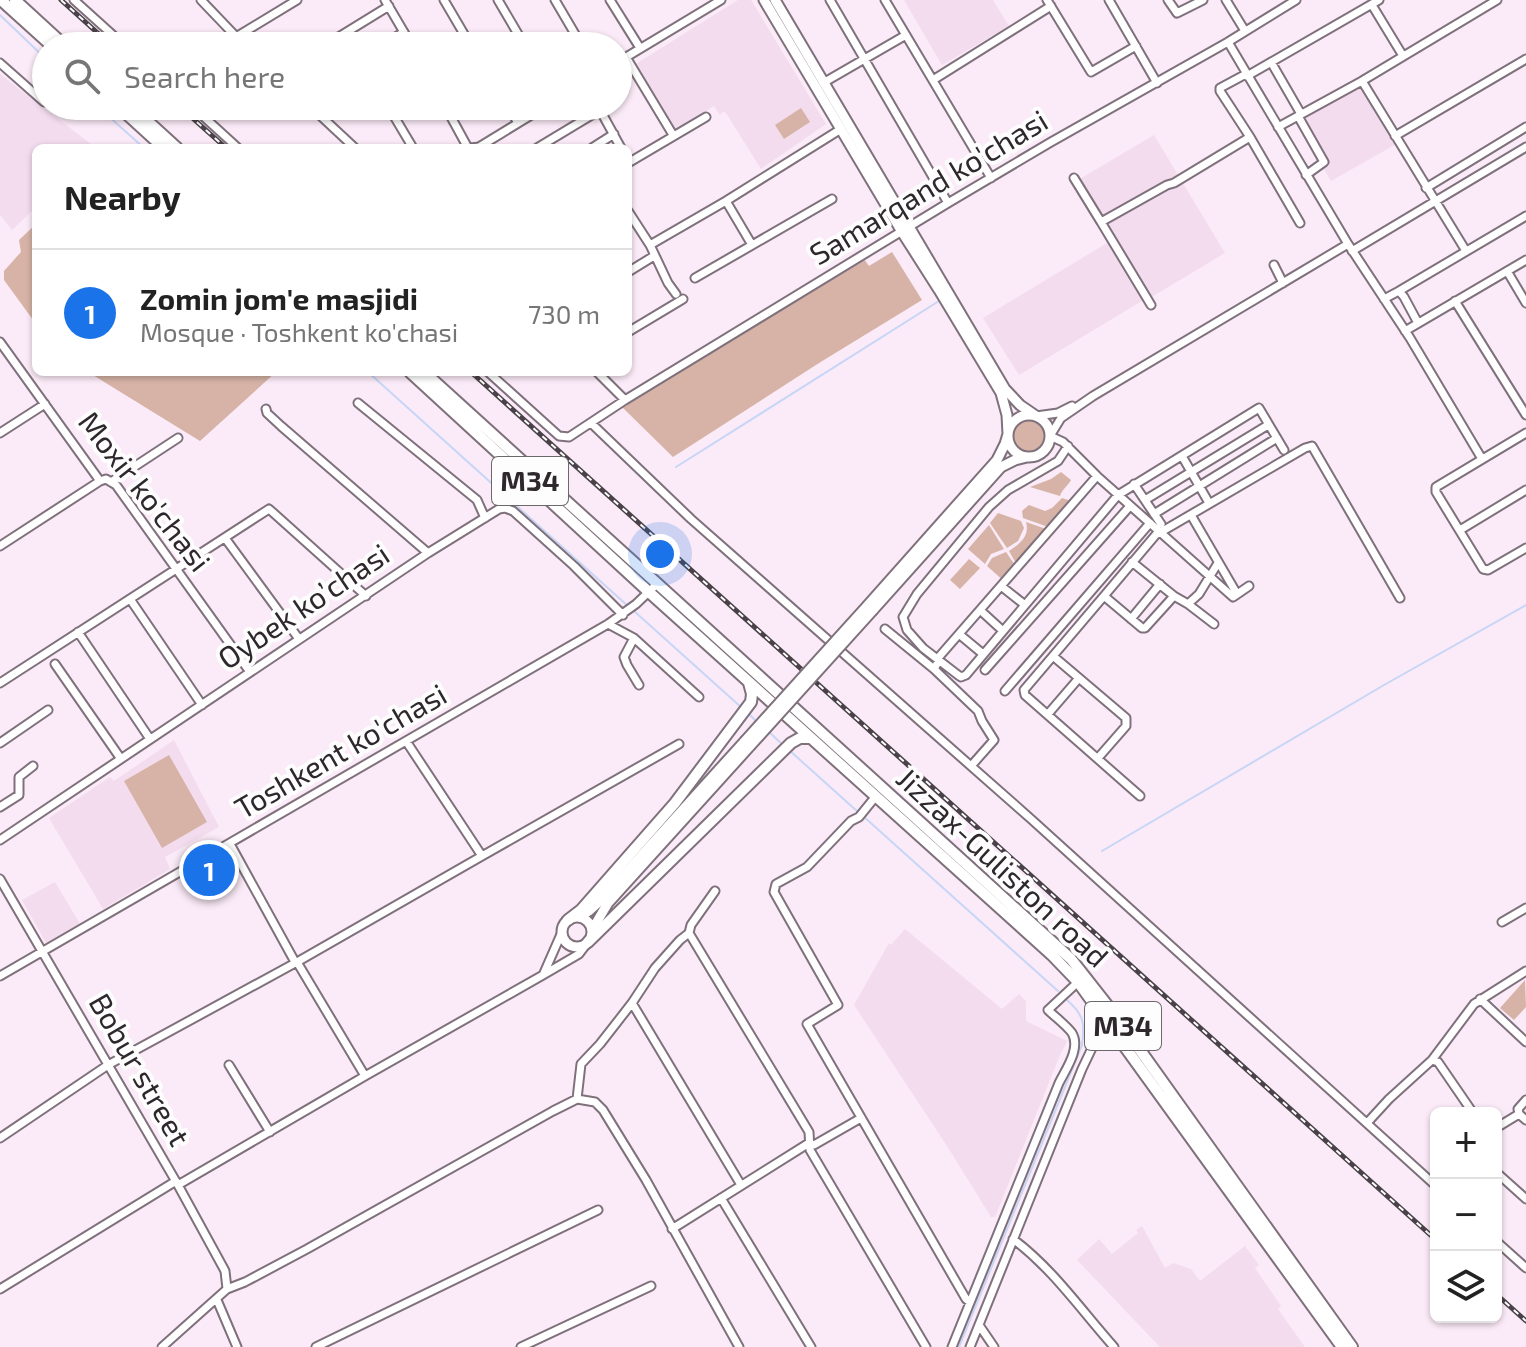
<!DOCTYPE html>
<meta charset="utf-8">
<style>
body{margin:0;font-family:"Exo 2",sans-serif;background:#f6f6f6;color:#222}
.controls{position:absolute;right:24px;bottom:24px;display:grid;overflow:hidden;border-radius:12px;box-shadow:0 2px 6px #0004}
.controls button{width:72px;height:72px;display:grid;place-items:center;padding:0;border:0;border-bottom:2px solid #e0e0e0;background:#fff;color:#222;font:40px sans-serif}
.you{position:absolute;left:660px;top:554px;width:28px;height:28px;margin:-20px;border:6px solid #fff;border-radius:50%;background:#1a73e8;box-shadow:0 0 0 12px #1a73e833}
.badge{display:grid;place-items:center;width:52px;height:52px;border-radius:50%;background:#1a73e8;color:#fff;font-size:26px;font-weight:700}
.pin{position:absolute;translate:-50% -50%;border:4px solid #fff;box-shadow:0 2px 8px #0006}
.list{margin:0;padding:0;list-style:none}
h2{display:flex;justify-content:space-between;align-items:center;height:104px;margin:0;padding:0 32px;font-size:34px}
h2 small{font-size:26px;font-weight:400;color:#767676}
.list li{display:grid;grid-template-columns:52px 1fr auto;gap:24px;align-items:center;box-sizing:border-box;height:128px;padding:0 32px;border-top:2px solid #e0e0e0}
.list b{display:block;font-size:30px;white-space:nowrap}
.list p{margin:0;font-size:26px;white-space:nowrap;color:#767676}
.list em{font-size:26px;font-style:normal;color:#767676}
.icon{flex:none;width:44px;height:44px;fill:none;stroke:currentColor;stroke-width:2;stroke-linecap:round;stroke-linejoin:round}
.map{position:relative;flex:none;width:1526px;height:1347px;overflow:hidden}
.search{position:absolute;background:#fff;box-shadow:0 2px 6px #0004;left:32px;top:32px;width:600px;height:88px;display:flex;align-items:center;gap:20px;box-sizing:border-box;padding:0 28px;border-radius:44px;color:#767676;font-size:30px}
.panel{position:absolute;background:#fff;box-shadow:0 2px 6px #0004;left:32px;top:144px;width:600px;height:232px;border-radius:12px}
.map>svg:first-child{display:block}
</style>
<div class="map">
<svg width="1526" height="1347" viewBox="0 0 1526 1347">
<rect width="100%" height="100%" fill="#fbeaf7"/>
<path fill="#f3dcee" d="M738 0H751L826 124 761 169 726 113 723 112 720 115 714 106 673 131 634 65Z
M904 0H993L1009 26 942 65Z
M0 74 96 148H36V207L12 230 0 215Z
M1362 83 1398 143 1331 181 1295 120Z
M1154 135 1225 253 1150 298 1078 180Z
M1107 243 1142 301 1019 375 983 318Z
M174 740 219 827 165 857 170 869 103 909 49 818 110 777 114 781Z
M55 882 80 924 46 943 22 900Z
M905 929 1002 1009 1019 994 1026 1001V1021L1067 1041 1060 1055 995 1217H991L947 1146 854 1005 889 943 891 945Z
M1142 1226 1165 1268 1173 1263 1191 1269 1200 1281 1245 1246 1259 1265 1255 1268 1281 1306 1278 1309 1305 1347H1160L1077 1260 1099 1239 1112 1254 1138 1233 1136 1230Z"/>
<path fill="#d6b3a6" d="M801 108 810 122 784 139 775 125Z
M36 224V324L4 280V271L21 252 19 240Z
M892 252 922 300 819 363 673 457 622 407 864 259 869 266Z
M88 372H276L200 441Z
M1013 435a16 16 0 1 1 32 0a16 16 0 1 1-32 0Z
M1061 472 1071 480C1068 486 1062 489 1060 496L1030 487 1051 479Z
M1062 498 1074 502 1051 528 1023 518 1022 511 1029 505 1045 511 1052 508Z
M998 513 1021 521 1024 528 1018 541 1007 548 990 523Z
M1026 522 1049 530 1018 567 1009 551C1020 544 1030 536 1026 522Z
M989 525 1004 549 991 554 985 564 968 549Z
M1006 552 1017 568 1005 582 987 566 992 558Z
M969 559 980 568 960 589 950 580Z
M169 755 207 822 162 848 124 781Z
M1525 980 1526 1007 1514 1020 1500 1008Z"/>
<g fill="none" stroke-linecap="round" stroke-linejoin="round">
<path stroke="#c7d6f6" stroke-width="2" d="M0 15 46 59
M97 106 144 148
M368 372 629 607
M676 467 939 301
M634 611 742 708
M747 712 757 722
M768 731 784 746
M789 750 858 812
M863 816 1058 991
M1102 851 1384 685 1526 605
M959 1347 1082 1045C1085 1023 1084 1015 1067 1000"/>
<g stroke="#7f717c" stroke-width="11">
<path id="minor" d="M74 0 125 46
M201 0 245 46
M385 0 412 46
M444 0 471 46
M498 0 525 46
M555 0 582 46
M610 0 640 48
M830 0 948 203
M885 0 991 178
M1047 0 1091 72 1136 46
M1109 0 1157 83
M1168 0 1177 13 1203 0
M1226 0 1245 31
M1372 5 1403 56
M236 37 297 0
M1228 42 1348 244 1410 338 1482 459
M324 46 389 6
M381 46 404 32
M626 57 673 135
M618 62 721 0
M1271 62 1301 114
M0 63 44 102 46 100
M1246 74 1220 88V91L1250 137 1300 223
M1247 76 1379 0
M933 80 1051 6
M1362 81 1466 251
M823 83 906 35
M192 106 238 148
M310 106 355 148
M388 106 413 148
M445 106 468 148
M508 106 518 123
M599 108 621 148
M1298 116 1324 162 1306 175
M1278 127 1362 81 1497 0
M1395 136 1526 59
M471 148 479 147 546 106
M537 148 600 110
M592 148 614 134
M628 163 706 117
M1074 178 1101 222
M1426 188 1526 127
M726 201 752 245
M628 211 650 245 668 283 676 294
M650 245 726 201 841 129
M1352 251 1526 147
M1274 265 1283 283
M1507 271 1526 303
M628 272 654 256
M695 278 832 199
M1399 291 1526 216
M1384 299 1399 291 1404 297 1418 323
M1455 301 1526 415
M1151 305 1101 222 1167 185 1174 183 1250 137
M1405 331 1526 260
M628 332 683 299
M0 342 100 481 106 479 116 485 250 672
M488 372 559 436 569 437 625 400 948 203 1051 142 1228 42 1296 0
M597 372 625 400
M358 403 477 500 485 518
M266 409 267 413 281 426 428 553
M1036 416 1058 413 1072 406
M591 423 691 519 1031 819 1436 1186
M0 433 45 404
M1526 433 1436 487V492L1483 569 1488 570 1526 548
M1068 446 1058 461 1008 490 989 507 917 594 903 617 907 630 923 648 958 675 961 677 966 675 1118 495 1259 408 1284 450
M1182 456 1209 503
M111 482 178 438
M1134 484 1161 524
M1145 500 1268 425
M1154 514 1277 438
M1191 515 1237 594
M1460 530 1526 490
M1159 531 1104 596 1142 628H1145L1174 596
M1161 532 1305 448 1312 446 1400 598
M225 538 299 639
M0 546 100 481
M1132 562 1174 596 1188 604 1199 594 1218 563
M1001 586 1025 605
M1249 586 1233 597 1097 476 1063 442 1050 436 1061 418 1093 396 1348 244
M1104 596 1024 690 1025 695 1140 796
M130 599 202 705
M1188 604 1214 624
M980 610 1003 631
M1131 619 1160 584
M608 624 634 638 699 697
M885 629 934 669 978 711 982 721 994 740 971 766
M78 632 150 739
M959 634 983 654
M634 638 624 657 627 665 639 685
M1053 656 1126 718V726L1098 758
M55 664 121 759
M934 669 938 662V658L1097 476
M985 670 1130 506
M0 683 269 509 366 596
M1005 691 1150 523
M1048 714 1079 678
M406 741 482 856 679 744
M0 743 48 710
M876 796 859 817 851 821 807 867 776 884 774 892 838 1005 807 1024 966 1299 970 1302
M0 807 19 795V777L33 766
M0 840 428 553 499 509 505 508 513 511 574 566 623 615
M230 844 295 962
M0 879 178 1185 225 1271 227 1289
M1502 922 1526 908
M689 933 809 1132 810 1150 926 1347
M297 962 482 856
M544 973 562 932
M0 976 608 624 636 604 657 584
M1480 999 1526 1042
M632 1003 741 1185
M1432 1060 1474 1004 1526 971
M229 1065 270 1132
M577 1099 595 1102 603 1110 646 1180 739 1347
M1519 1114 1518 1109 1526 1100
M1367 1123 1389 1099 1432 1060 1438 1062 1473 1113
M1496 1128 1519 1114 1526 1120
M0 1138 108 1065 297 962 365 1076 543 975 579 954 588 942
M1496 1172 1526 1199
M178 1185 365 1076
M721 1198 811 1347
M672 1229 809 1143 814 1145 861 1118
M1013 1239C1053 1269 1081 1310 1114 1347
M1496 1241 1526 1268
M0 1289 176 1181
M217 1300 237 1347
M979 1325 994 1347
M162 1347 227 1289 245 1282 307 1249 553 1111 577 1099 581 1064 600 1044 632 1003 655 968 680 940 689 933 691 925 715 891
M316 1347 598 1210
M521 1347 651 1286
M952 1347 1059 1083C1066 1069 1081 1048 1072 1033 1066 1025 1055 1017 1048 1010L1078 982
M970 1347 1082 1069 1102 1027 1108 1022"/>
</g>
<g stroke="#7f717c" stroke-width="13">
<path id="major" d="M764 0 902 232 939 290 1001 393 1007 415 1008 434 1005 444 997 460 868 605
M775 0 1005 389 1020 405 1036 416
M1008 436a21 21 0 1 1 42 0a21 21 0 1 1-42 0Z
M873 610 1001 467 1015 460 1027 457
M579 917 589 911 602 899 745 741
M562 932a15 15 0 1 1 30 0a15 15 0 1 1-30 0Z
M592 930 608 903 750 746"/>
</g>
<g stroke="#7f717c" stroke-width="14">
<path id="highway" d="M1 0 52 46
M15 0 65 46
M118 106 164 148
M131 106 177 148
M410 372 649 592 1052 955 1078 982 1342 1347
M424 372 1071 959 1115 1015 1352 1347
M568 920 581 910 675 803 751 702 752 694 749 683
M588 942 791 743 800 738H811"/>
</g>
<use href="#minor" stroke="#fff" stroke-width="7"/>
<use href="#major" stroke="#fff" stroke-width="9"/>
<use href="#highway" stroke="#fff" stroke-width="10"/>
<g stroke="#494248" stroke-width="5">
<path id="rail" d="M61 0 112 46
M179 106 226 148
M471 372 1436 1240
M1496 1294 1526 1321"/>
</g>
<use href="#rail" stroke="#fdfdfd" stroke-width="2" stroke-dasharray="6" stroke-linecap="butt"/>
<g stroke="#7f717c" stroke-width="13" stroke-linecap="butt">
<path id="major-bridge" d="M745 741 868 605
M750 746 873 610"/>
</g>
<use href="#major-bridge" stroke="#fff" stroke-width="9"/>
</g>
<g text-anchor="middle" stroke-width="8" stroke-linejoin="round" paint-order="stroke">
<g fill="#fdfdfd" stroke="#6c686b" stroke-width="2">
<rect x="492" y="457" width="76" height="48" rx="6"/>
<rect x="1085" y="1002" width="76" height="48" rx="6"/>
</g>
<g font-size="28" font-weight="bold" fill="#2e282d">
<text x="530" y="491">M34</text>
<text x="1123" y="1036">M34</text>
</g>
<g font-size="30" fill="#2e282d" stroke="#fdfdfd">
<text transform="translate(929 188) rotate(-31)" y="10">Samarqand ko'chasi</text>
<text transform="translate(144 492) rotate(52)" y="10">Moxir ko'chasi</text>
<text transform="translate(304 607) rotate(-34)" y="10">Oybek ko’chasi</text>
<text transform="translate(341 752) rotate(-30)" y="10">Toshkent ko'chasi</text>
<text transform="translate(1002 868) rotate(43)" y="10">Jizzax-Guliston road</text>
<text transform="translate(139 1070) rotate(60)" y="10">Bobur street</text>
</g>
</g>
</svg>
<div class="controls">
<button>+</button>
<button>−</button>
<button><svg class="icon" aria-label="layers" viewBox="0 0 24 24"><path d="M12 4l9 5-9 5-9-5zM3 14l9 5 9-5"/></svg></button>
</div>
<div class="you"></div>
<div class="pin badge" style="left:209px;top:870px">1</div>
<div class="search"><svg class="icon" aria-label="search" viewBox="0 0 24 24"><circle cx="10" cy="10" r="6"/><path d="M15 15l6 6"/></svg>Search here</div>
<section class="panel">
<h2>Nearby<small></small></h2>
<ul class="list">
<li><span class="badge">1</span><div><b>Zomin jom'e masjidi</b><p>Mosque · Toshkent ko'chasi</p></div><em>730 m</em></li>
</ul>
</section>
</div>
